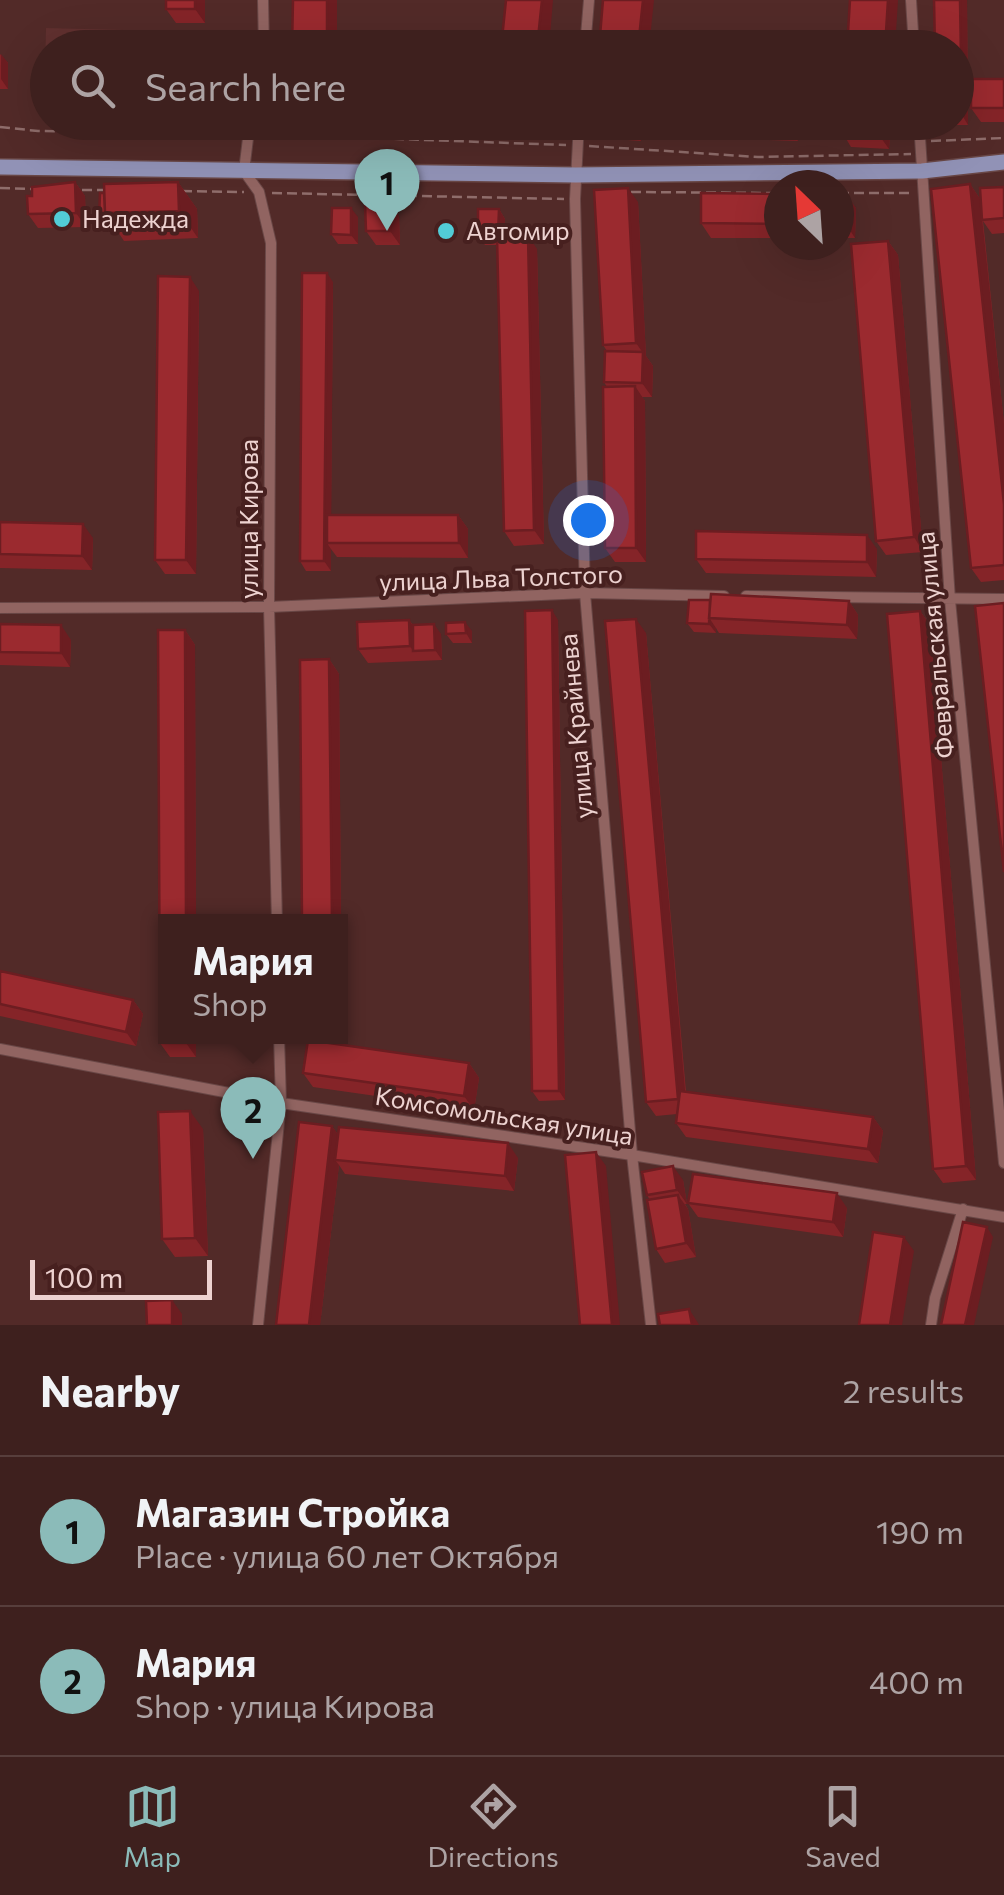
<!DOCTYPE html>
<meta charset="utf-8">
<style>
body{margin:0;font-family:Commissioner,sans-serif;background:#452827;color:#f1f3f6}
.compass{position:absolute;left:764px;top:170px;width:90px;height:90px;border-radius:50%;background:#3e201e;box-shadow:0 10px 40px #0002;rotate:335deg}
.scale{position:absolute;left:30px;bottom:25px;width:182px;box-sizing:border-box;padding-left:10px;border:5px solid #edd2d0;border-top:0;font-size:28px;line-height:35px;white-space:nowrap;color:#edd2d0;-webkit-text-stroke:8px #47201f;paint-order:stroke}
.you{position:absolute;left:588px;top:520px;width:35px;height:35px;margin:-25px;border:8px solid #fff;border-radius:50%;background:#1a73e8;box-shadow:0 0 0 15px #1a73e833}
.badge{display:grid;place-items:center;width:65px;height:65px;border-radius:50%;background:#8bbbb9;color:#111;font-size:32px;font-weight:700}
.pin{position:absolute;translate:-50% -82px;filter:drop-shadow(0 2px 5px #0008)}
.pin::after{content:'';position:absolute;top:52px;width:35px;height:30px;background:inherit;clip-path:polygon(0 0,100% 0,50% 100%)}
.popup{position:absolute;left:158px;top:914px;width:190px;height:130px;box-sizing:border-box;display:grid;place-content:center;border-radius:0px;background:#3e201e;filter:drop-shadow(0 2px 8px #0005);font-size:32px;white-space:nowrap;color:#ada3a4}
.popup b{font-size:38px;color:#f1f3f6}
.popup::after{content:'';position:absolute;left:50%;top:100%;margin-left:-20px;border:20px solid transparent;border-top-color:#3e201e}
.list{margin:0;padding:0;list-style:none}
h2{display:flex;justify-content:space-between;align-items:center;height:130px;margin:0;padding:0 40px;font-size:42px}
h2 small{font-size:32px;font-weight:400;color:#ada3a4}
.list li{display:grid;grid-template-columns:65px 1fr auto;gap:30px;align-items:center;box-sizing:border-box;height:150px;padding:0 40px;border-top:2px solid #573e3c}
.list b{display:block;font-size:38px;white-space:nowrap}
.list p{margin:0;font-size:32px;white-space:nowrap;color:#ada3a4}
.list em{font-size:32px;font-style:normal;color:#ada3a4}
.icon{flex:none;width:55px;height:55px;fill:none;stroke:currentColor;stroke-width:2;stroke-linecap:round;stroke-linejoin:round}
.map{position:relative;flex:none;width:1004px;height:1325px;overflow:hidden}
.search{position:absolute;background:#3e201e;box-shadow:0 10px 40px #0002;left:30px;right:30px;top:30px;height:110px;display:flex;align-items:center;gap:25px;box-sizing:border-box;padding:0 35px;border-radius:55px;color:#ada3a4;font-size:38px}
.sheet{height:430px;background:#3e201e}
nav{display:flex;justify-content:space-around;align-items:center;box-sizing:border-box;height:140px;border-top:2px solid #573e3c;background:#3e201e;font-size:28px;color:#ada3a4}
nav a{display:grid;justify-items:center;gap:5px}
nav .on{color:#8bbbb9}
.map>svg:first-child{display:block}
</style>
<div class="map">
<svg width="1004" height="1325" viewBox="0 0 1004 1325">
<rect width="100%" height="100%" fill="#522a28"/>
<path fill="#60302f" d="M46 28 203 32V47L48 48 47 116H44Z"/>
<g fill="none" stroke-linecap="round" stroke-linejoin="round">
<g stroke="#694746" stroke-width="12">
<path id="street" d="M263 0 264 48
M911 0 914 48
M585 48 589 0
M250 122 244 171 259 192 271 243 269 607 277 922
M579 122 575 199 585 593 632 1155 651 1325
M919 122 950 600 1004 1163
M746 596 1004 599
M0 608 269 607 585 593 724 596
M0 1049 281 1103 632 1155 1004 1217
M258 1325 281 1103 279 1036
M931 1325 935 1298 963 1209"/>
</g>
<g stroke="#694746" stroke-width="18">
<path id="primary" d="M0 167 576 175 922 171 1004 162"/>
</g>
<path stroke="#8f6d6b" stroke-width="2.5" stroke-dasharray="10 5" stroke-linecap="butt" d="M0 127 38 131 236 133
M259 134 566 145
M931 141 1004 138
M589 146 758 157 911 154
M0 188 34 189
M82 190H104
M182 191 244 192
M631 192 779 193
M272 193 564 199
M839 193H912"/>
<use href="#street" stroke="#916461" stroke-width="10"/>
<use href="#primary" stroke="#9192b6" stroke-width="15"/>
</g>
<path fill="#852428" d="M205 0V23H176L166 9Z
M934 0H967L968 125H943L941 122H956V48Z
M0 54 8 63V89H0Z
M1004 79V122H981L971 108Z
M592 122H642L641 141 601 138Z
M647 122H799L798 141 656 136Z
M842 122H891L889 149 851 147 842 132Z
M75 182 85 196 86 227 38 228 28 214 32 196Z
M178 182 197 209 198 238 124 241 116 229H106L99 220 100 193Z
M970 184 980 199 1004 187V233L992 234 983 221 1004 424V580L981 582 971 568Z
M779 194V238H711L701 223Z
M839 194 856 208 855 238H839Z
M638 202 646 356 653 366 652 397H642L645 401 646 562H615L605 548 607 387 604 382 607 351 603 345Z
M499 209 505 219V236L537 249 544 544 514 546 504 531 498 245H485L478 235Z
M399 216 400 245H376L366 231Z
M358 217V244H338L331 234Z
M888 241 898 255 923 552 886 555 876 541Z
M333 282 331 515H458L468 529V558L337 557 331 549V571H306L300 561Z
M199 291 196 574H165L155 560Z
M0 522 93 538 92 570 0 568Z
M877 549 876 577 706 573 696 559Z
M689 600 849 601 858 615 857 639 719 633 716 628V633L694 632 687 623Z
M920 611 930 625 976 1180 943 1183 933 1169Z
M409 620 413 625 441 634 442 660 368 663 358 649Z
M558 620 565 1100 539 1101 532 1091Z
M0 624 71 640 70 667 0 665Z
M185 630 195 645 196 1057H170L160 1043Z
M472 631V643H453L446 634Z
M646 633 686 1092 873 1117 883 1131 878 1163 686 1137 676 1123 677 1114 656 1116 646 1102Z
M329 659 339 674 342 1045 469 1063 479 1078 474 1110 313 1087 303 1073 307 1042 304 1036H340Z
M0 971 133 1000 143 1014 136 1046 0 1016Z
M332 1126 338 1135 518 1158 514 1191 345 1174 339 1165 320 1325Z
M203 1129 208 1256 175 1257 162 1239Z
M683 1180 687 1204H685L688 1209 696 1257 665 1263 656 1249 650 1200 647 1195Z
M688 1203 847 1208 843 1237 698 1217Z"/>
<path fill="#6c1d21" d="M195 0H205V23L195 9Z
M327 0H337V48H327Z
M542 0H553L549 48H537Z
M643 0H654L649 48H638Z
M888 0H898L895 48H885Z
M960 0H967L968 125 962 115Z
M1 54 8 63V89L1 79Z
M631 122H642L641 141 631 127Z
M789 122H799L798 141 788 126Z
M880 122H891L889 149 879 135Z
M75 182 85 196 86 227 76 213Z
M178 182 197 209 198 238 179 211Z
M970 184 980 199 1004 424V504Z
M628 188 638 202 646 356 653 366 652 397 642 383 643 353 636 343Z
M846 194 856 208 855 238 846 224Z
M389 202 399 216 400 245 390 231Z
M351 208 358 217V244L351 235Z
M499 209 505 219V245L498 235Z
M528 235 537 249 544 544 534 530Z
M888 241 898 255 923 552 914 537Z
M327 273 333 282 331 543H327L331 549V571L324 561Z
M190 277 199 291 196 574 186 560Z
M635 386 645 401 646 562 636 548Z
M458 515 468 529V558L459 543Z
M83 524 93 538 92 570 82 556Z
M867 535 877 549 876 577 867 562Z
M849 601 858 615 857 639 847 625Z
M552 610 558 620 565 1100 559 1091Z
M920 611 930 625 976 1180 966 1166Z
M636 619 646 633 687 1113 678 1099Z
M710 619 716 628V633L709 624Z
M409 620 419 634 413 651 410 646Z
M465 622 472 631V643L466 633Z
M434 624 441 634 442 660 435 650Z
M61 625 71 640 70 667 61 653Z
M185 630 195 645 196 922H186Z
M329 659 339 674 342 1049 334 1036H340V922H332Z
M133 1000 143 1014 136 1046 126 1032Z
M186 1036H196V1057L186 1043Z
M469 1063 479 1078 474 1110 464 1096Z
M190 1111 203 1129 208 1256 195 1238Z
M873 1117 883 1131 878 1163 868 1149Z
M332 1126 342 1140 335 1160 339 1165 320 1325H309Z
M508 1143 518 1158 514 1191 505 1176Z
M596 1152 606 1166 620 1325H612Z
M673 1166 683 1180 687 1204 677 1190Z
M837 1193 847 1208 843 1237 833 1222Z
M678 1195 688 1209 696 1257 686 1243Z
M987 1227 993 1237 974 1325H965Z
M904 1237 914 1251 902 1325H890Z
M172 1300 182 1314V1325H172Z
M689 1309 698 1323 699 1325H692Z"/>
<path fill="#9b2a2f" stroke="#6c1d21" stroke-width="2.5" d="M166 0H195V9H166Z
M293 0H327V48H292Z
M506 0H542L537 48H501Z
M603 0H643L638 48H599Z
M850 0H888L885 48H847Z
M934 0H960L962 115H956V48H935Z
M971 79H1004V108H971Z
M592 122H631V127Z
M663 122H789L788 126Z
M842 122H880L879 135 842 132Z
M75 182 76 213 28 214 27 196H32V187Z
M178 182 179 211 105 213 104 184Z
M970 184 1004 504V565L971 568 931 189Z
M1004 187V218L982 220 980 188Z
M628 188 636 343 603 345 594 190Z
M100 193H104L105 213 110 220H99Z
M701 193 779 194V224L701 223Z
M839 194H846V224H839Z
M389 202 390 231H366L365 203Z
M332 208H351V235L331 234Z
M478 209H499L498 235H478Z
M528 235 534 530 504 531 497 236Z
M888 241 914 537 876 541 851 244Z
M302 273H327L324 561H300Z
M158 276 190 277 186 560H155Z
M605 351 643 352 642 383 604 382Z
M635 386 636 548H605L603 387Z
M327 515H458L459 543H327Z
M0 522 83 524 82 556 0 554Z
M696 531 867 535V562L696 559Z
M711 594 849 601 847 625 709 618Z
M689 600H710L709 624 687 623Z
M1004 603V872L975 606Z
M552 610 559 1091H532L525 611Z
M920 611 966 1166 933 1169 887 614Z
M636 619 678 1099 646 1102 605 621Z
M409 620 410 646 358 649 357 622Z
M465 622 466 633 446 634V623Z
M0 624 61 625V653L0 652Z
M434 624 435 650 413 651V625Z
M158 630H185L186 922H166V1036H186V1043H160Z
M329 659 332 922H302L300 660Z
M0 971 133 1000 126 1032 0 1004Z
M308 1040 469 1063 464 1096 303 1073Z
M680 1091 873 1117 868 1149 676 1123Z
M190 1111 195 1238 162 1239 158 1112Z
M299 1122 332 1126 309 1325H276Z
M339 1127 508 1143 505 1176 335 1160Z
M596 1152 612 1325H580L565 1155Z
M673 1166 677 1190 647 1195 642 1172Z
M693 1174 837 1193 833 1222 688 1203Z
M678 1195 686 1243 656 1249 647 1200Z
M963 1222 987 1227 965 1325H941Z
M873 1232 904 1237 890 1325H859Z
M172 1300V1325H147L146 1301Z
M689 1309 692 1325H660L658 1314Z"/>
<g fill="#52ccd6" stroke="#47201f" stroke-width="4">
<circle cx="62" cy="219" r="10"/>
<circle cx="446" cy="231" r="10"/>
</g>
<g text-anchor="middle" stroke-width="8" stroke-linejoin="round" paint-order="stroke">
<g font-size="25" fill="#edd2d0" stroke="#47201f" text-anchor="start">
<text x="82" y="228">Надежда</text>
<text x="466" y="240">Автомир</text>
</g>
<g font-size="25" fill="#edd2d0" stroke="#47201f">
<text transform="translate(249 519) rotate(-90)" y="9">улица Кирова</text>
<text transform="translate(501 578) rotate(-2)" y="9">улица Льва Толстого</text>
<text transform="translate(935 645) rotate(-95)" y="9">Февральская улица</text>
<text transform="translate(576 726) rotate(-95)" y="9">улица Крайнева</text>
<text transform="translate(504 1116) rotate(9)" y="9">Комсомольская улица</text>
</g>
</g>
</svg>
<svg class="compass" viewBox="-18 -18 36 36"><path d="M0-13l5 13h-10z" fill="#e53935"/><path d="M0 13l5-13h-10z" fill="#ada3a4"/></svg>
<div class="scale">100 m</div>
<div class="you"></div>
<div class="pin badge" style="left:387px;top:231px">1</div>
<div class="pin badge" style="left:253px;top:1159px">2</div>
<div class="popup"><b>Мария</b>Shop</div>
<div class="search"><svg class="icon" aria-label="search" viewBox="0 0 24 24"><circle cx="10" cy="10" r="6"/><path d="M15 15l6 6"/></svg>Search here</div>
</div>
<section class="sheet">
<h2>Nearby<small>2 results</small></h2>
<ul class="list">
<li><span class="badge">1</span><div><b>Магазин Стройка</b><p>Place · улица 60 лет Октября</p></div><em>190 m</em></li>
<li><span class="badge">2</span><div><b>Мария</b><p>Shop · улица Кирова</p></div><em>400 m</em></li>
</ul>
</section>
<nav>
<a class="on"><svg class="icon" aria-label="map" viewBox="0 0 24 24"><path d="M3 6l6-2 6 2 6-2v14l-6 2-6-2-6 2zM9 4v14M15 6v14"/></svg>Map</a>
<a><svg class="icon" aria-label="directions" viewBox="0 0 24 24"><path d="M12 3l9 9-9 9-9-9zM9 14v-3h6M13 9l2 2-2 2"/></svg>Directions</a>
<a><svg class="icon" aria-label="saved" viewBox="0 0 24 24"><path d="M7 4h10v16l-5-4-5 4z"/></svg>Saved</a>
</nav>
